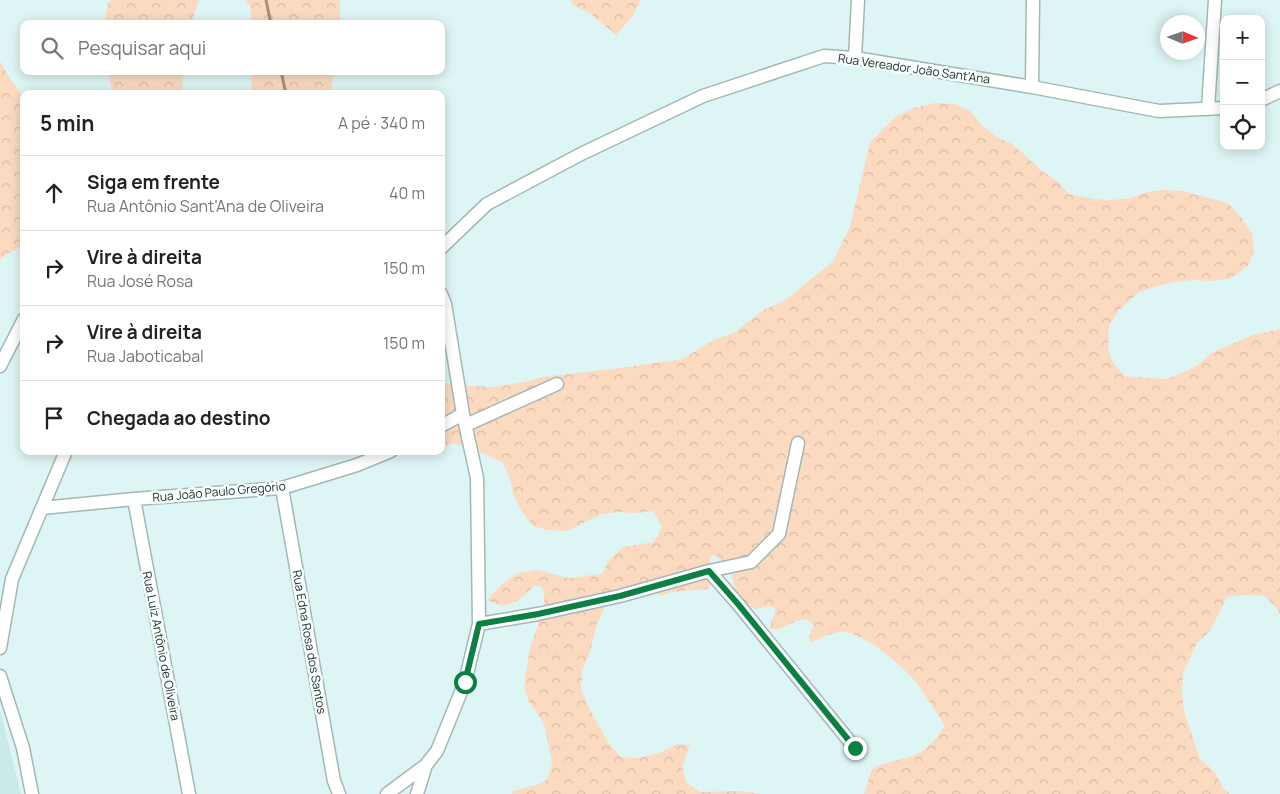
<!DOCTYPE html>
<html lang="pt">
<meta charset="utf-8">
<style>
body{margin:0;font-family:Manrope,sans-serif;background:#f6f6f6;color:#222}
.controls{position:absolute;right:15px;top:15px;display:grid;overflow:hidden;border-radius:10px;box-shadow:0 2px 12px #0003}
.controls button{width:45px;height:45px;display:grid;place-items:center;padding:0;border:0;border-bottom:1px solid #e0e0e0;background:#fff;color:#222;font:25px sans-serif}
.compass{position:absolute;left:1160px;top:15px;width:45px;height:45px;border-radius:50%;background:#fff;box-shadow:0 2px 12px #0003;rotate:92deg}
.stop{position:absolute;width:15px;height:15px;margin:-11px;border:4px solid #0b8043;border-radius:50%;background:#fff}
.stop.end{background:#0b8043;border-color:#fff;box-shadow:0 1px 5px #0008}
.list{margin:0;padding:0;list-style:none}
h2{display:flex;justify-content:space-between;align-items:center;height:65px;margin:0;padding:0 20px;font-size:21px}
h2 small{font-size:16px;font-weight:400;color:#767676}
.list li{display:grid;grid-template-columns:32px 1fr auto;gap:15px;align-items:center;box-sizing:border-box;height:75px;padding:0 20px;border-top:1px solid #e0e0e0}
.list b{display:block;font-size:19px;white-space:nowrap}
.list p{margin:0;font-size:16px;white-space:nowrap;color:#767676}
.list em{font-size:16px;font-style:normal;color:#767676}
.icon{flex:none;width:28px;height:28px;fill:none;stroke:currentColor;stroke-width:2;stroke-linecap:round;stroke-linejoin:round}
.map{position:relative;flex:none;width:1280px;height:794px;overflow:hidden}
.search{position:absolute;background:#fff;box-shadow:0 2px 12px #0003;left:20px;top:20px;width:425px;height:55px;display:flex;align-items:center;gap:12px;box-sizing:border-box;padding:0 18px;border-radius:10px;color:#767676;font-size:19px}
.panel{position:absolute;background:#fff;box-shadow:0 2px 12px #0003;left:20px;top:90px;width:425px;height:365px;border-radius:10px}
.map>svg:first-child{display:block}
</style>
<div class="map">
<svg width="1280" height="794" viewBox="0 0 1280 794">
<defs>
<pattern id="forest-crowns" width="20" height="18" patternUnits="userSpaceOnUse" patternTransform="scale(1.25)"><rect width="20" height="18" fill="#fcdac0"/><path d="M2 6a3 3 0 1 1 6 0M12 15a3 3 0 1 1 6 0" fill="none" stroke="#d8bba5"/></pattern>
</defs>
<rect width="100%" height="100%" fill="#ddf5f4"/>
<path fill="#caeae8" d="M0 710 21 794H0Z"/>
<path fill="url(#forest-crowns)" d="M111 0H199L191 24H104L108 4Z
M244 0H340V24H252L250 6Z
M571 0H641L632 17 616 35 591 14 573 5Z
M0 61 7 74 24 99V245L7 254 0 260Z
M107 71H183L182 94H113Z
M252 71H334L330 94H251Z
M935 103 954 104 970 111 981 124 996 137 1012 144 1042 171 1057 181 1069 194 1094 199 1112 200 1131 198 1147 192 1163 190 1182 191 1228 203 1240 216 1252 233 1254 251 1247 267 1231 278 1212 281 1193 280 1174 282 1155 287 1139 292 1119 310 1109 325 1108 347 1113 363 1125 376 1166 379 1182 373 1198 365 1211 353 1250 336 1280 329V614L1277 609 1265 596 1246 595 1227 597 1210 631 1197 643 1183 673 1182 692 1184 711 1200 759 1215 772 1223 788 1230 794H864L872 769C888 759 909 761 924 750 933 743 939 735 945 726 935 711 926 695 915 681 902 666 860 629 840 632 830 633 820 639 810 642L809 638 813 625 807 619 799 620 779 629H770C770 621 776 615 775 608L770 606 755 609 745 604 736 593 730 569 715 555H712L710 559 712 581 708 589 671 592 661 596 646 589 611 593 597 624 589 655 582 670 581 689 589 708 609 744 621 757 640 758 659 753 678 744 690 745 682 767 687 783 700 792 742 791 759 794H512L513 791 543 783 548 777 552 763 544 723 528 700 524 684 530 649 544 606V591L540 586H534C519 600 509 612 488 600V599L502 584 518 573 537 570 568 578 602 574 610 559 623 547 654 542 662 527 653 511 637 513 618 512 602 514 567 531 548 530 533 526 521 510 513 494 510 478 502 462 471 448 452 443 441 447V382L453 385 493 387 525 382 544 377 560 375 620 368 683 359 700 348 716 339 732 334 764 310 787 299 833 261 850 227 855 205 870 143 884 128 897 116 913 108Z"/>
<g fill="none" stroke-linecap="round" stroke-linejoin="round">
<path stroke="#a6907c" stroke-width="3" d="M266 0 271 24
M281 71 286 94"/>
<g stroke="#a2b8b7" stroke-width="15">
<path id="minor" d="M855 58 858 0
M1032 87 1033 0
M1261 100 1280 91
M1208 109 1215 0
M441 248 487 204 581 154 703 96 824 56 855 58 1032 87 1159 111 1224 108
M0 366 24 319
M466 425 557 384
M441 426 463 414
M282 488 334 781 339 794
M134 499 189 794
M42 508 134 499 282 488 357 465 391 451
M709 571 738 604 855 748
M479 624 538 614 620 596 709 571 751 562 779 534 798 443
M0 648 12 579 66 451
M0 676 23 748 32 794
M387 794 426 765
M417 794 426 765 437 751 465 682 479 624 477 478 463 414 445 304 441 294"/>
</g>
<use href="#minor" stroke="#fff" stroke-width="12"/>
</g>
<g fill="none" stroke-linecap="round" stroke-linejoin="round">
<path stroke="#0b8043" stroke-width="6" d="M465 682 479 624 538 614 620 596 709 571 738 604 855 748"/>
</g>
<g text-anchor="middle" stroke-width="5" stroke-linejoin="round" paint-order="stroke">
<g font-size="12" fill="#27302f" stroke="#f6fffe">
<text transform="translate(914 69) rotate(8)" y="4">Rua Vereador João Sant'Ana</text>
<text transform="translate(219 492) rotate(-5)" y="4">Rua João Paulo Gregório</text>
<text transform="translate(309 642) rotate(80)" y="4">Rua Edna Rosa dos Santos</text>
<text transform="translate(161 646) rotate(79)" y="4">Rua Luiz Antônio de Oliveira</text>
</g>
</g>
</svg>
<div class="controls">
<button>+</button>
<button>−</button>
<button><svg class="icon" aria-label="locate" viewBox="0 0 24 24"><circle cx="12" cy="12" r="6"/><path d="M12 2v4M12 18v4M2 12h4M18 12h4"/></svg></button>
</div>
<svg class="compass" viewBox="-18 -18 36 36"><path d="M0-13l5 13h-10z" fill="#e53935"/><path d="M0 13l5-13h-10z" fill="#767676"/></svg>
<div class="stop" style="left:465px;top:682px"></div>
<div class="stop end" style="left:855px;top:748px"></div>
<div class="search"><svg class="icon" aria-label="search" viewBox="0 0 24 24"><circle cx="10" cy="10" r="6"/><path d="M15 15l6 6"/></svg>Pesquisar aqui</div>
<section class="panel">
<h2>5 min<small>A pé · 340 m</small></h2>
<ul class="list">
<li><svg class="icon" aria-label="ahead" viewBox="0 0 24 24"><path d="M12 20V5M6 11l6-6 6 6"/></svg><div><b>Siga em frente</b><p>Rua Antônio Sant'Ana de Oliveira</p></div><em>40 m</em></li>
<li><svg class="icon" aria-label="right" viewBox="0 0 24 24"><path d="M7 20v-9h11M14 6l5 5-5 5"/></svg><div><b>Vire à direita</b><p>Rua José Rosa</p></div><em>150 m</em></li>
<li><svg class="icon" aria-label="right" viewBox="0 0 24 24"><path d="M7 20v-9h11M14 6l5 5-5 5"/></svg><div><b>Vire à direita</b><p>Rua Jaboticabal</p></div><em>150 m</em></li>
<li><svg class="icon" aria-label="arrive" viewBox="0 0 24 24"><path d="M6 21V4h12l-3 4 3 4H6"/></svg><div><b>Chegada ao destino</b></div></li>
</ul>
</section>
</div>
